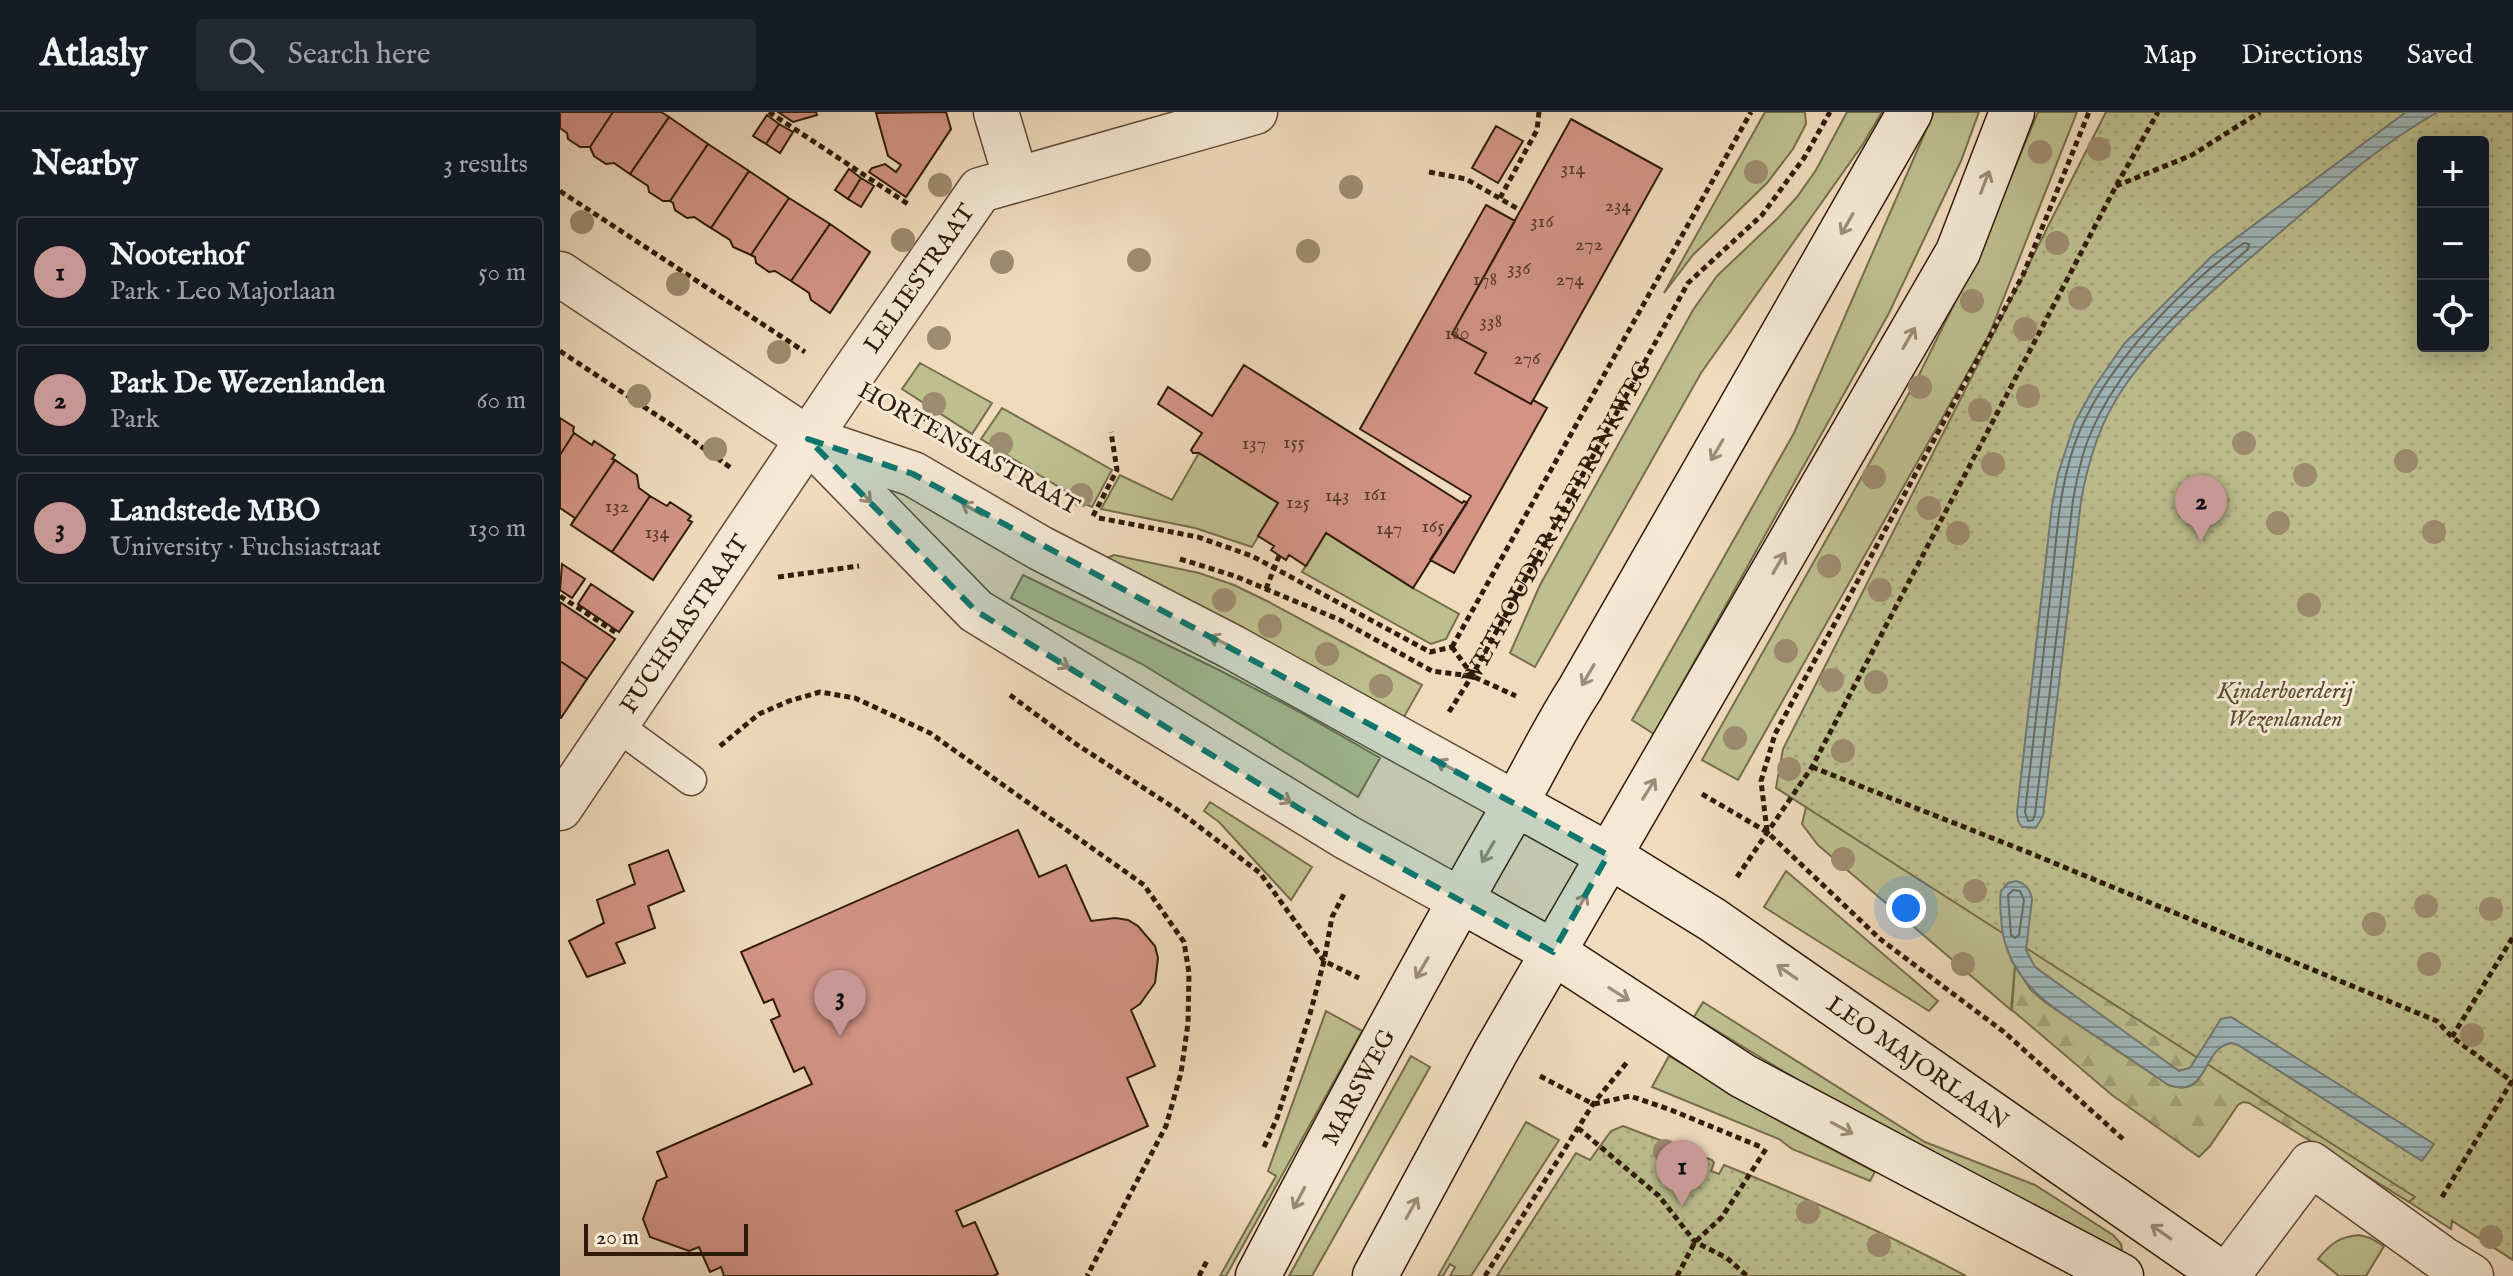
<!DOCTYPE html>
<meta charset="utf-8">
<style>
body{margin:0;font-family:"IM FELL English",serif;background:#242831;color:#f1f3f6}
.controls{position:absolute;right:24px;top:24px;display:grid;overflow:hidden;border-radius:8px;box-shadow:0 4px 20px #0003}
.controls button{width:72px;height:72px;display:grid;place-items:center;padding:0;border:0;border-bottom:2px solid #363941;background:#171b24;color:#f1f3f6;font:40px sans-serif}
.scale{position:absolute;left:24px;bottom:20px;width:164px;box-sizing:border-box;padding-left:8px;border:4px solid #2f1b09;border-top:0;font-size:22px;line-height:28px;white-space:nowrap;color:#2f1b09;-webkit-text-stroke:6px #f5e8d5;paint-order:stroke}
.you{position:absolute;left:1346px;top:796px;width:28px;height:28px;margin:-20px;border:6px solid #fff;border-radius:50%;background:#1a73e8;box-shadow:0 0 0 12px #1a73e833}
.badge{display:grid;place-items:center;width:52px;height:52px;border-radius:50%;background:#c59692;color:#111;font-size:26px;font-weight:700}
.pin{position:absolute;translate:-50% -66px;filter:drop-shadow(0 2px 4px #0008)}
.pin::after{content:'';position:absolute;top:42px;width:28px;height:24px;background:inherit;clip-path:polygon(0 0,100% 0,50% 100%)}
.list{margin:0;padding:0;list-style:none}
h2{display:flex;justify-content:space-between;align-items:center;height:104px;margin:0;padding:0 32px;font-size:34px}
h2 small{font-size:26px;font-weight:400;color:#9ea1a6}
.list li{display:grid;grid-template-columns:52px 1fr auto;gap:24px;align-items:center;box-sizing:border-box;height:112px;margin:0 16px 16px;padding:0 16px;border:2px solid #363941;border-radius:8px}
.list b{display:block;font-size:30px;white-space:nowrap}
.list p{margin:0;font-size:26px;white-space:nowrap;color:#9ea1a6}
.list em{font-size:26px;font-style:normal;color:#9ea1a6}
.icon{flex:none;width:44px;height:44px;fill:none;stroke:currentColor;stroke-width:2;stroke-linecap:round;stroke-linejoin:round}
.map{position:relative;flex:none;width:1953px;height:1164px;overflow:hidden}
header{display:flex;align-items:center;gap:48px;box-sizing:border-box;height:112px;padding:0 40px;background:#171b24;border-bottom:2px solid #363941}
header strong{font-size:38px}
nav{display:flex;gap:44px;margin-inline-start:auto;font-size:28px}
.search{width:560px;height:72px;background:#242831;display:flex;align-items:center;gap:20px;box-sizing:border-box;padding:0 28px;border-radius:8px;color:#9ea1a6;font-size:30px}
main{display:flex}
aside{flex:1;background:#171b24}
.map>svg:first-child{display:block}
</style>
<header>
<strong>Atlasly</strong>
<div class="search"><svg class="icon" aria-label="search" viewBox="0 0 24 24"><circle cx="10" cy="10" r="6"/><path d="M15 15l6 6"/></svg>Search here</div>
<nav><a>Map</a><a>Directions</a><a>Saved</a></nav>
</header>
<main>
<aside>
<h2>Nearby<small>3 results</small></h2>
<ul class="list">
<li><span class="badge">1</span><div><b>Nooterhof</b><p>Park · Leo Majorlaan</p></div><em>50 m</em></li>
<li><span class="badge">2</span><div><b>Park De Wezenlanden</b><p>Park</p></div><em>60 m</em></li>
<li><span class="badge">3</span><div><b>Landstede MBO</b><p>University · Fuchsiastraat</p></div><em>130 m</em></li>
</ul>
</aside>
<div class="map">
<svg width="1953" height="1164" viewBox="0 0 1953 1164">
<defs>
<pattern id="forest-firs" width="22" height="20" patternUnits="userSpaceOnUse" patternTransform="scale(2)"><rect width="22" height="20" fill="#bdbf8f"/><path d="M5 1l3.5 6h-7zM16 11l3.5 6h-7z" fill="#a3a47a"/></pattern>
<pattern id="park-dots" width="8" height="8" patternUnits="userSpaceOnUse" patternTransform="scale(2)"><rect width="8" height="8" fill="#bdbf8f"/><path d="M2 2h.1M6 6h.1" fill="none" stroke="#a3a47a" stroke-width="1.8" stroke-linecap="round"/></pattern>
<pattern id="water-rules" width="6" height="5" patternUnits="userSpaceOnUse" patternTransform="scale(2)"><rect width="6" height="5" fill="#9eb8bc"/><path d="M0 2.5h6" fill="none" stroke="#819597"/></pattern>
</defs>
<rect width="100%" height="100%" fill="#f0dbbe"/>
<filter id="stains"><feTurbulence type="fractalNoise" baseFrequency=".0025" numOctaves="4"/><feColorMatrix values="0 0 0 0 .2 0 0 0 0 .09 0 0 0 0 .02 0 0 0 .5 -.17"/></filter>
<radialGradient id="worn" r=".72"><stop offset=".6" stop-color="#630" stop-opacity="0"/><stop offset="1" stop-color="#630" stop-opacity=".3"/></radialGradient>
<path fill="#bdbf8f" stroke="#766d4c" stroke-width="2" d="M1205 0H1245L1246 12 1233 37 1207 71 1133 143 1104 181Z
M1287 0H1322L1303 32 1141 261 975 555 950 541 980 473 1133 198 1157 164 1218 106 1237 85 1256 58Z
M1374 0H1419L1401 49 1329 201 1094 622 1072 608 1234 321Z
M1478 0H1517L1429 223 1178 668 1142 648 1357 267 1419 142Z
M360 251 432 291 412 322 342 277Z
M442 296 552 358 532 395 509 385 510 382 421 327Z
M639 341 718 391 692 435 635 416 541 397 560 363 612 388Z
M766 421 851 475 899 502 886 527 871 532 742 460Z
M554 443 639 461 674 473 709 490 862 573 840 612 549 448V445Z
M463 463 659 558 738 599 820 646 798 685 582 552 451 486Z
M1248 687 1440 739 1451 848 1455 854 1451 898 1258 733 1242 712Z
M650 690 752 755 731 788 659 710 644 699Z
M1226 759 1378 889 1369 899 1204 795Z
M1143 890 1365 1030 1475 1073 1553 1123 1561 1132 1562 1139 1558 1143 1335 1027 1134 905Z
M766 899 802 919 666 1164H660L716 1064 708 1059Z
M851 944 870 955 752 1164H729Z
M1109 944 1226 1013 1315 1060 1310 1069 1232 1037 1219 1027 1092 975Z
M966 1010 999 1028 911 1164H890L895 1155 890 1152 883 1164H878Z
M1799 1123 1810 1126 1824 1134 1806 1164H1779L1758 1147C1771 1131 1779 1125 1799 1123Z"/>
<path fill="url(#forest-firs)" stroke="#766d4c" stroke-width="2" d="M1464 747 1609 807 1613 819 1741 875 1747 867C1777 880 1841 899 1863 921 1867 925 1870 931 1873 937 1880 949 1887 962 1891 976 1899 1012 1882 1071 1849 1090L1689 991 1683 990 1678 993 1650 1034 1639 1045 1552 983 1452 898 1455 854 1471 878 1486 891 1609 973C1649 987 1641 937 1670 931L1678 933 1862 1048 1873 1032 1671 905 1661 907 1630 956 1619 959 1611 955 1475 855C1471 850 1467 845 1466 838 1463 816 1482 787 1462 771Z"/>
<path fill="url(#park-dots)" stroke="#766d4c" stroke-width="2" fill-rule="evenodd" d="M1546 0H1953V1148L1892 1109 1891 1117 1849 1090 1855 1085 1216 676 1223 637ZM1863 30H1923V234H1863Z
M1063 1014 1152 1048 1154 1051 1151 1059 1159 1062 1164 1053C1247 1086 1328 1122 1406 1164H937L1016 1041 1030 1048 1051 1019Z"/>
<path fill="url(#water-rules)" stroke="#727974" stroke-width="2" d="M1846 0H1878C1822 31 1772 76 1723 118 1668 165 1590 228 1554 291 1536 322 1527 355 1521 389L1483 704 1476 716 1462 715 1458 709 1457 700 1492 394 1498 362 1515 310 1533 277 1564 232 1652 144Z
M1456 769C1466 772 1470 777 1472 787L1466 838 1475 855 1619 959 1630 956 1661 907 1671 905 1874 1032 1862 1049 1678 933 1671 931C1641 936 1650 987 1608 973 1583 955 1557 938 1531 921 1490 894 1449 869 1442 816 1441 804 1439 791 1441 779L1448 771Z"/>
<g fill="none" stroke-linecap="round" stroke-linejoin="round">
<path stroke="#666a62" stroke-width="2" d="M1684 131 1689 132 1688 137C1626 191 1558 250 1528 328 1520 348 1517 368 1513 388L1475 702 1473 708 1468 709 1465 700C1474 626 1482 551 1491 477 1497 423 1499 366 1521 316 1550 250 1625 171 1684 131Z
M1453 778 1460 779 1464 788 1459 823 1455 826 1451 823 1448 783Z"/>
</g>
<path fill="#d39486" stroke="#2f1b09" stroke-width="2" d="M0 0H53L30 35H20L8 27 7 21 0 16Z
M53 0H101L109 5 70 62 54 51 46 52 34 44 30 35Z
M218 0H256L257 3 233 10Z
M386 0 391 17 346 85 309 60 312 56 325 52 336 60 341 53 328 44 316 1Z
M207 3 219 12 206 32 193 24Z
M109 5 148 32 110 89H103L89 80 88 74 70 62Z
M1011 7 1102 57 971 292 915 261 926 241 892 222Z
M219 12 233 20 220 41 206 32Z
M936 14 963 29 938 71 912 56Z
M148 32 189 59 151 116 134 105 127 106 115 98 113 91 110 89Z
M289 57 301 66 288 87 275 78Z
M189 59 229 86 191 143 173 135 170 128 151 116Z
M301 66 314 74 301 95 288 87Z
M229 86 270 112 231 169 215 159 209 160 196 151 195 145 191 143Z
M926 93 955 109 892 222 926 241 915 261 971 292 973 288 987 296 894 461 870 448 911 384 800 317Z
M270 112 310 140 270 201 251 188 249 181 231 169Z
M684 253 902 391 904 389 907 391 853 476 766 421 746 454 729 443 726 448 711 438 714 434 698 424 718 391 639 341H633L631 338 642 321 598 292 608 275 652 304Z
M0 306 14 315 13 319 14 321 0 343Z
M14 321 32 333 34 329 55 343 52 347 55 348 11 413 15 406 0 396V343Z
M55 348 77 363 79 376 90 384 52 440 11 413Z
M90 384 107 394 110 390 131 404 128 408 132 410 93 468 52 440Z
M2 452 25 467 12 486 0 478Z
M31 472 73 500 59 520 18 492Z
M0 490 55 527 27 567 0 549Z
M0 549 27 567 1 606H0Z
M458 718 479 765 506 753 531 809 555 806 568 808 578 814 595 834 598 846 595 871 580 892 571 898 595 954 567 966 588 1014 396 1099 403 1115 415 1110 438 1162 433 1164H164L161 1155 150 1160 139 1135 129 1139 90 1125 83 1107 97 1069 107 1065 97 1040 252 972 244 955 234 960 211 908 220 904 213 887 204 891 181 840Z
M108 738 124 779 88 794 95 816 56 831 65 851 27 865 9 829 44 811 37 788 75 772 69 753Z"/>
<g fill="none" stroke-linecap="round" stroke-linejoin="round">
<g stroke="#5f4b36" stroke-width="33">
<path id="service" d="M56 613 131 668"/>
</g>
<g stroke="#5f4b36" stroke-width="47">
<g id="minor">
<path d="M436 0 456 67"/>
<path id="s2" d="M0 696 288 268 420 78 695 0"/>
<path d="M1667 1164 1751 1052 1883 1147 1911 1164"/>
</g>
</g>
<g stroke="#5f4b36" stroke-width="47">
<path id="tertiary" d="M0 162 248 327 416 499 786 725 900 788
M258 330 353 362 480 436 672 535 956 692"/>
</g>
<g stroke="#2f1b09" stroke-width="47">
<g id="secondary">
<path id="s3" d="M956 692 1048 743 1153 808 1665 1164"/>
<path d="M900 788 993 840 1183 964 1561 1164"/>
<path id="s4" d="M698 1164C778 1011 859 859 945 710 971 666 992 620 1020 577L1350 0"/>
<path d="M815 1164 935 941 1398 140 1452 0"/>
</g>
</g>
<g stroke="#2f1b09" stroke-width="5" stroke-dasharray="6 4" stroke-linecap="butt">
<path d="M209 0 348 92"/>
<path d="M869 60 906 67 960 98"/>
<path d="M1556 74 1632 43 1700 0"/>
<path d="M0 79 245 240"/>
<path d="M940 86 977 18 979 0"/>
<path d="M0 239 113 314 171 356"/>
<path d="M335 289 374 312"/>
<path d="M533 404 557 358 551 320"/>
<path d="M539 406 638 425 692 444 870 540 892 535"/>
<path d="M620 447 675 464 780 508 872 559 912 564 956 584"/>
<path d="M218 465 299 454"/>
<path d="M706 477 719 444"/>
<path d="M0 484 58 522"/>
<path d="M892 535 1191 0"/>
<path d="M892 535 912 563"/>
<path d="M450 583 516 632 616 697 700 761 764 849 799 866"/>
<path id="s1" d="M889 600 912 564 1128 171 1202 103 1244 46 1270 0"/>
<path d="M160 634 199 602 229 589 260 580 295 586 370 621 584 773 624 830 629 861 628 911 621 961 606 1014 527 1164"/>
<path d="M1252 655 1465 739 1877 909 1892 925 1953 970"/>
<path d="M1142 682 1207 720 1320 827 1444 920 1563 1027"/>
<path d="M1207 719 1201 669 1215 622 1463 163 1529 0"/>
<path d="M1177 765 1252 655 1556 74 1598 0"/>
<path d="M1892 925 1953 825"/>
<path d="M980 964 1033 992"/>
<path d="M1034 992 1070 984 1111 998 1201 1035"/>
<path d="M1018 1016 1099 1084 1135 1130 1167 1146 1187 1164"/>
<path d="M704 1035 717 1006 750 902 764 849 772 805 784 782"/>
<path d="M1882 1085 1952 969"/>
<path d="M639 1164 648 1147"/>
<path d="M925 1164 1033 992 1068 949"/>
<path d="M1117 1164 1135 1130 1162 1105 1206 1037"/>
</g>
<use href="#service" stroke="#f5e8d5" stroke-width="30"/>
<use href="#minor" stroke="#f5e8d5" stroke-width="44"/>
<use href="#tertiary" stroke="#f5e8d5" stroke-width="44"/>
<use href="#secondary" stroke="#f5e8d5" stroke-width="44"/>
</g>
<g fill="#9e8c70">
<circle cx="1539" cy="37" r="12"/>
<circle cx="1480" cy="40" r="12"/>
<circle cx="1196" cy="60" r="12"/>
<circle cx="380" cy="73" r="12"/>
<circle cx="791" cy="75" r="12"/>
<circle cx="22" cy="110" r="12"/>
<circle cx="343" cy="128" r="12"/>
<circle cx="1497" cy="131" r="12"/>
<circle cx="748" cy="139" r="12"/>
<circle cx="579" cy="148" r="12"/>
<circle cx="442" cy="150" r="12"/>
<circle cx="118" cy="172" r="12"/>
<circle cx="1520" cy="186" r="12"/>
<circle cx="1412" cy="189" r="12"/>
<circle cx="1465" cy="217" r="12"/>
<circle cx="379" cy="226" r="12"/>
<circle cx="219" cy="240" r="12"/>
<circle cx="1360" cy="275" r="12"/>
<circle cx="79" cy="284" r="12"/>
<circle cx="1468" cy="284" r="12"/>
<circle cx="374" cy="292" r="12"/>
<circle cx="1420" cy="298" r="12"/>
<circle cx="1684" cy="331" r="12"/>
<circle cx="441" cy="332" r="12"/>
<circle cx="155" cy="337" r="12"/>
<circle cx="1846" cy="349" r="12"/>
<circle cx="1433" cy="352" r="12"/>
<circle cx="1745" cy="363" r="12"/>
<circle cx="1314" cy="365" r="12"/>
<circle cx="521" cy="383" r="12"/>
<circle cx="1369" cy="396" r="12"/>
<circle cx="1718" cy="411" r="12"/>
<circle cx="1874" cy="420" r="12"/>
<circle cx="1398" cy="421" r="12"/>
<circle cx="1269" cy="454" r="12"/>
<circle cx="1320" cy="478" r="12"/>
<circle cx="664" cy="488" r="12"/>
<circle cx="1749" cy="493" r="12"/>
<circle cx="710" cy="514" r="12"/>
<circle cx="1226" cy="539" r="12"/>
<circle cx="767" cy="542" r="12"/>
<circle cx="1272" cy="568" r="12"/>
<circle cx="1316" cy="570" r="12"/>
<circle cx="821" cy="574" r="12"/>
<circle cx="1175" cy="626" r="12"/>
<circle cx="1283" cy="639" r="12"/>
<circle cx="1229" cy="657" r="12"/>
<circle cx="1283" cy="747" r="12"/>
<circle cx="1415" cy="779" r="12"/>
<circle cx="1866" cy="794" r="12"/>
<circle cx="1931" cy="797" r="12"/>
<circle cx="1350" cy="802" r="12"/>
<circle cx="1814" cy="812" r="12"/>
<circle cx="1403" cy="852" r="12"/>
<circle cx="1869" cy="852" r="12"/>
<circle cx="1912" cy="923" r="12"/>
<circle cx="1105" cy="1039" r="12"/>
<circle cx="1248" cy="1100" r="12"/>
<circle cx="1931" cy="1125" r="12"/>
<circle cx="1319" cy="1133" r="12"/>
</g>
<defs><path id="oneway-shaft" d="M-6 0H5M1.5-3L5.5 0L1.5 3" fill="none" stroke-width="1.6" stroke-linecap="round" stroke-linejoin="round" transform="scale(2)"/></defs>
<g stroke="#9c8c79">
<use href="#oneway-shaft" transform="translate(1425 70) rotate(-69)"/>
<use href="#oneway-shaft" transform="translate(1287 112) rotate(120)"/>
<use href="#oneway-shaft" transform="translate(1349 226) rotate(-60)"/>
<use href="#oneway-shaft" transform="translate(1157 338) rotate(120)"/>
<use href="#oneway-shaft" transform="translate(303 382) rotate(46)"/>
<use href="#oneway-shaft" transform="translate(412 397) rotate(-150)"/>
<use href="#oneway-shaft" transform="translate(1219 451) rotate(-60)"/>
<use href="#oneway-shaft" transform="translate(660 529) rotate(-153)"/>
<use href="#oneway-shaft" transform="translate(499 550) rotate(31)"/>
<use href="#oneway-shaft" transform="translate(1028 563) rotate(120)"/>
<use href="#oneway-shaft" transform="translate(887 654) rotate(-151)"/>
<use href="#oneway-shaft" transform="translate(1089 677) rotate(-58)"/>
<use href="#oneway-shaft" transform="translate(721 685) rotate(31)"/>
<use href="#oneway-shaft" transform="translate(928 740) rotate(120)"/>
<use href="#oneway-shaft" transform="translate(1021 792) rotate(-61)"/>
<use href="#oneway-shaft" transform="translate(862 856) rotate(120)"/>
<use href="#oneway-shaft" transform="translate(1227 860) rotate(-145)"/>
<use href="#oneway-shaft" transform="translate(1059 882) rotate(32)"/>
<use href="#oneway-shaft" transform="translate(1282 1016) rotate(28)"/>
<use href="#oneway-shaft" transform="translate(739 1086) rotate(118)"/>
<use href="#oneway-shaft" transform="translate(852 1096) rotate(-61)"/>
<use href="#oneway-shaft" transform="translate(1601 1120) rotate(-145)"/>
</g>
<path fill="#0f766e" fill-opacity="0.2" stroke="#0f766e" stroke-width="6" stroke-dasharray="16 10" stroke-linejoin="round" d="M248 327 353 362 1048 743 993 840 786 725 416 499Z"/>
<g text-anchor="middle" stroke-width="6" stroke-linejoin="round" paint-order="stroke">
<g font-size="20" fill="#583928">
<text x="1013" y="62">314</text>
<text x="1058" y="99">234</text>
<text x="982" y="115">316</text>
<text x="1029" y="138">272</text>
<text x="959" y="162">336</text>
<text x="925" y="173">178</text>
<text x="1010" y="173">274</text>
<text x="931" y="215">338</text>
<text x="897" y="227">180</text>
<text x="967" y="252">276</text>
<text x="734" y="336">155</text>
<text x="694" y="337">137</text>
<text x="815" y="388">161</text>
<text x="777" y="389">143</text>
<text x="738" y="396">125</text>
<text x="57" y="400">132</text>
<text x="873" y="420">165</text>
<text x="829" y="422">147</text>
<text x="97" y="426">134</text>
</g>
<g font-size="24" fill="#2f1b09" stroke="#f5e8d5">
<text dy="8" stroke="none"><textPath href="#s2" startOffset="640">LELIESTRAAT</textPath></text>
<text transform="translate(409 336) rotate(29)" y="8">HORTENSIASTRAAT</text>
<text dy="8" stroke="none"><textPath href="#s1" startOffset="218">WETHOUDER ALFERINKWEG</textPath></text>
<text dy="8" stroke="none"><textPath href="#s2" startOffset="222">FUCHSIASTRAAT</textPath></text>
<text dy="8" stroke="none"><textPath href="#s3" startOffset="478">LEO MAJORLAAN</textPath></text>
<text dy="8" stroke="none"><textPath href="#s4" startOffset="214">MARSWEG</textPath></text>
</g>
<g font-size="24" font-style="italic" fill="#5a4c31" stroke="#f5e8d5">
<text x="1725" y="586">Kinderboerderij<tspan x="1725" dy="28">Wezenlanden</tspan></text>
</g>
</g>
<rect width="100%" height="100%" filter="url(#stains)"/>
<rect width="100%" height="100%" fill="url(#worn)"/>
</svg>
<div class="controls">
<button>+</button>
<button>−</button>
<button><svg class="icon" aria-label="locate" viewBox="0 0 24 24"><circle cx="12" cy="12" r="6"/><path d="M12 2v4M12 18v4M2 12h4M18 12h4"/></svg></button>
</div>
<div class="scale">20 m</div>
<div class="you"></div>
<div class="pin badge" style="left:1122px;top:1094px">1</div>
<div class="pin badge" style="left:1641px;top:429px">2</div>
<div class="pin badge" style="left:280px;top:924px">3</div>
</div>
</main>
